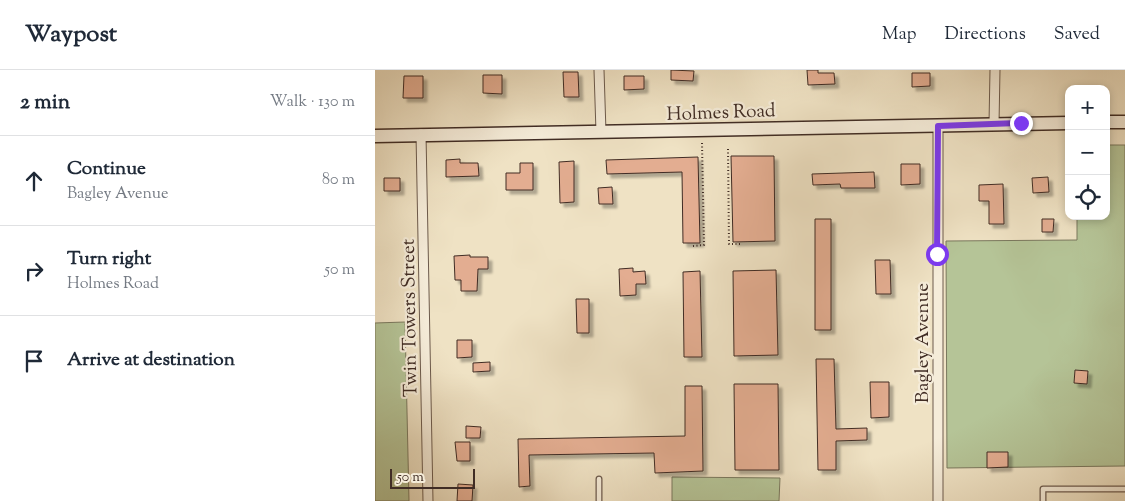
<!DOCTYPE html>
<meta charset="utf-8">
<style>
body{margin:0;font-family:"Sorts Mill Goudy",serif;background:#f2f2f3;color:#1f2937}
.controls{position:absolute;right:15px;top:15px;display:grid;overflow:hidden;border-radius:10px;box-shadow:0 2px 8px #0003}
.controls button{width:45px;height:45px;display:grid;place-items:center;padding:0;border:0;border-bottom:1px solid #e0e1e3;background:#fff;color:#1f2937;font:25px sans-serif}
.scale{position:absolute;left:15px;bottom:12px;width:85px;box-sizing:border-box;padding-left:5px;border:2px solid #402c24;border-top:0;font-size:14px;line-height:18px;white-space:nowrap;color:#402c24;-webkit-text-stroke:4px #f5ecd9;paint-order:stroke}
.stop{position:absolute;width:15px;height:15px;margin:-11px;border:4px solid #7c3aed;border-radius:50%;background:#fff}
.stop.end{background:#7c3aed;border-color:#fff;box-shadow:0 1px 5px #0008}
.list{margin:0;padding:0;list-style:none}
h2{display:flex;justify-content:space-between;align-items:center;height:65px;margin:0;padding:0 20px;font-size:21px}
h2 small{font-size:16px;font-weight:400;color:#747a83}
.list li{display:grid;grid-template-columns:32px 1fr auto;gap:15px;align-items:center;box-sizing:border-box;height:90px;padding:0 20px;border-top:1px solid #e0e1e3}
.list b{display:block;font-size:19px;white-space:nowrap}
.list p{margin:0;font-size:16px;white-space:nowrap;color:#747a83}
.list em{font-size:16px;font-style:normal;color:#747a83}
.icon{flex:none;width:28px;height:28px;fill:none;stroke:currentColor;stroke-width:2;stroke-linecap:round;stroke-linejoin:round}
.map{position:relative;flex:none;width:750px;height:431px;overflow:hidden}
header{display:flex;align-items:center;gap:30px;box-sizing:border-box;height:70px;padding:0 25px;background:#fff;border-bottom:1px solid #e0e1e3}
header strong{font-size:24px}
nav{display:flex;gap:28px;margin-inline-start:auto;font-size:18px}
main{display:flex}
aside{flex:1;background:#fff}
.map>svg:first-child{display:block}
</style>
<header>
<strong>Waypost</strong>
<nav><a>Map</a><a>Directions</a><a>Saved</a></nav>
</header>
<main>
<aside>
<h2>2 min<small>Walk · 130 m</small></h2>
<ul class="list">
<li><svg class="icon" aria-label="ahead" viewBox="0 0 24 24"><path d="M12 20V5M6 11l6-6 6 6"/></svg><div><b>Continue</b><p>Bagley Avenue</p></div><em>80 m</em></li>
<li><svg class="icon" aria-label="right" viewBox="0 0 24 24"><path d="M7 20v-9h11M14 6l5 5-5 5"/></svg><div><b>Turn right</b><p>Holmes Road</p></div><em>50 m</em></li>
<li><svg class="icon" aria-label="arrive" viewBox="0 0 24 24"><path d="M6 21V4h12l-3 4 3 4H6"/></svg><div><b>Arrive at destination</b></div></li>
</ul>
</aside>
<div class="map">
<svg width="750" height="431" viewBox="0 0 750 431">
<defs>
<filter id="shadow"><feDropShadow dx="4" dy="4" stdDeviation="1" flood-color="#0004"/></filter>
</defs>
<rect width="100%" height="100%" fill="#efe2c4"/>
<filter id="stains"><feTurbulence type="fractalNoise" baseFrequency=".004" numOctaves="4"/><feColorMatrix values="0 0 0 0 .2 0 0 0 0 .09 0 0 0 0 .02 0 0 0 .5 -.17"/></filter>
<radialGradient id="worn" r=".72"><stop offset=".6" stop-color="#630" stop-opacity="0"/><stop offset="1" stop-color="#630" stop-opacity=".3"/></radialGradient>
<path fill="#b5c497" stroke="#7a785e" d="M731 75H750V396L572 398 571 171 702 170V146H731Z
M30 252 34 431H0V253Z
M297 407 405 408 404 431H297Z"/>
<path fill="#e3ad91" stroke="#402c24" filter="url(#shadow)" d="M296 0 319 1 318 11 296 10Z
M432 0H443V3H459L460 14 433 15Z
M188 2H203L204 27H189Z
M537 3H555V16L537 17Z
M108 5H127V24L108 23Z
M29 6H48V28H28Z
M249 6H269V19L249 20Z
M356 86H399L400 171 358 172Z
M323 87 325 173H308L307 102 232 104 231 90Z
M85 89V93H103L104 106 71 107V90Z
M199 91V132L185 133 184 92Z
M145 93H158V120H131V103H145Z
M526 94H545V114L526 115Z
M499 102 500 118H466L465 114 438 115 437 104Z
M673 107 674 122 658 123 657 108Z
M9 108H25V121H9Z
M628 114 629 154H614V131H604V115Z
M237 117 238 134H224L223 118Z
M440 149H456V260H440Z
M667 149H679L678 162H667Z
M95 185V187H113V199H103L102 221H86V210H80L79 186Z
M500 190H515L516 224H501Z
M258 198V202L270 201 271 214H261V225L245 226 244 199Z
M401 200 403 285 359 286 358 201Z
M325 201 327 287H309L308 202Z
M201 229H214V263H202Z
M82 270H97V287L82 288Z
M441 289H459L461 359 492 358V370L461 371V400H443Z
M115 292V301L98 302V293Z
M700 300 713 301 712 314 699 313Z
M495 312H514V347L496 348Z
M359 314H403L404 400H360Z
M310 316H327L328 401 280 403 279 383 154 385 155 416 144 417 143 369 310 366Z
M91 356 106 357 105 368H91Z
M80 372H95V391H82Z
M612 382H633V397L612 398Z
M83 414 98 415 97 431H82Z"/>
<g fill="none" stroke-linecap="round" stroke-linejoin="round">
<g stroke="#6c5a4c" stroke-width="7">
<path id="service" d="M224 409V431
M668 431V419H750"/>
</g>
<g stroke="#6c5a4c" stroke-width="11">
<path id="minor" d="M224 0 226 62
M619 54 620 0
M46 64 53 431
M563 431V56"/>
</g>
<g stroke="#402c24" stroke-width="15">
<path id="secondary" d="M731 52H750
M0 66 694 53"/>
</g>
<path stroke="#402c24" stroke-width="2" stroke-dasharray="1 2.5" stroke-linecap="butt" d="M353 79 354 174H365
M318 176 329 175 327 73"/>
<use href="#service" stroke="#f5ecd9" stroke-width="4.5"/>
<use href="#minor" stroke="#f5ecd9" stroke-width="9"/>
<use href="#secondary" stroke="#f5ecd9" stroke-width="12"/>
</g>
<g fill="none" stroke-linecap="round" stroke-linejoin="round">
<path stroke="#7c3aed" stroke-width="6" d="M562 184 563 56 646 53"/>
</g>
<g text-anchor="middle" stroke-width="4.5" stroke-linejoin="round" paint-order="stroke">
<g font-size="19" fill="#402c24" stroke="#f5ecd9">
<text transform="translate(346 41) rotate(-2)" y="7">Holmes Road</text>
<text transform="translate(33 248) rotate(-91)" y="7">Twin Towers Street</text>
<text transform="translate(546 273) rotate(-90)" y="7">Bagley Avenue</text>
</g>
</g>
<rect width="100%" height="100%" filter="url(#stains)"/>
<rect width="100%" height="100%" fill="url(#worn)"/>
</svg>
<div class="controls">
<button>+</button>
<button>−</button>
<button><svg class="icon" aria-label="locate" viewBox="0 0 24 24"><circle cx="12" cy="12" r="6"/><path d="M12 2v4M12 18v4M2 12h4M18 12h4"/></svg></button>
</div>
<div class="scale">50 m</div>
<div class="stop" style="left:562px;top:184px"></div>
<div class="stop end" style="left:646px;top:53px"></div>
</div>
</main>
